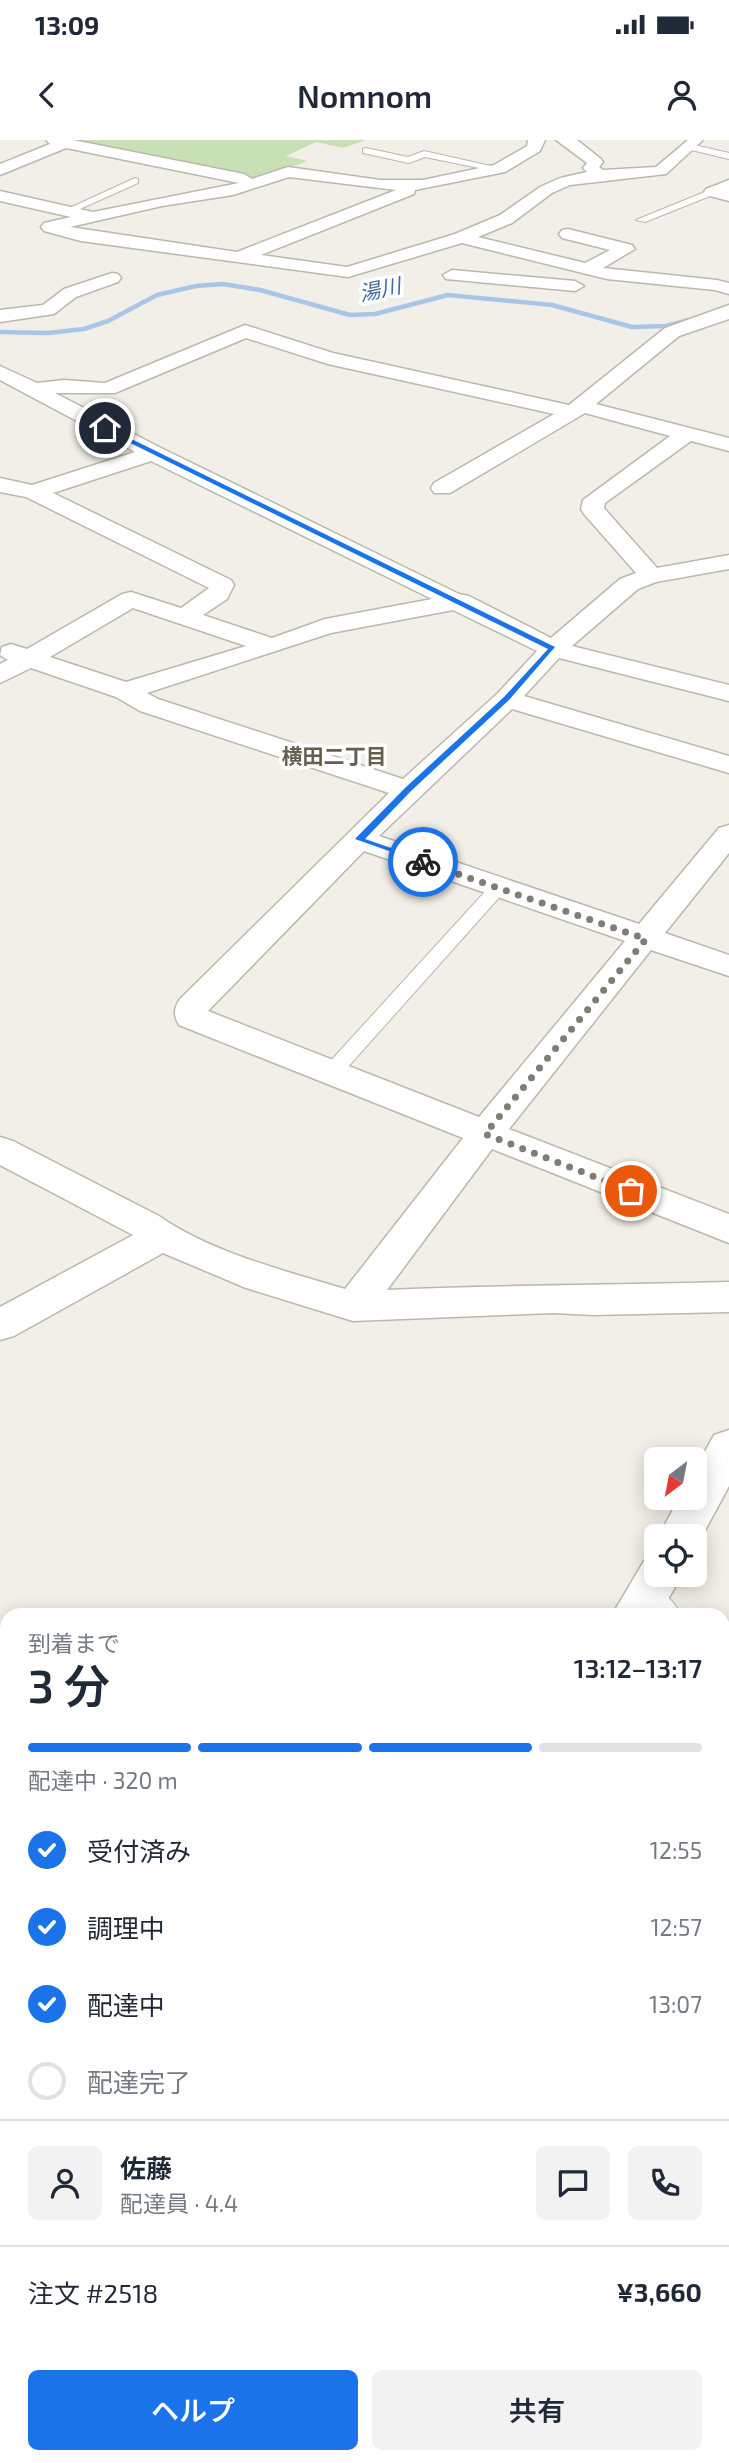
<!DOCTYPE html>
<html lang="ja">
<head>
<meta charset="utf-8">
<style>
  body { margin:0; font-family:"Exo 2","Noto Sans JP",sans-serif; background:#f2f2f3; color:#1f2937; height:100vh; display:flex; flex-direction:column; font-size:26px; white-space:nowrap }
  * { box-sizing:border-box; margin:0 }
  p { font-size:23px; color:#747a83 }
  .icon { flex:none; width:38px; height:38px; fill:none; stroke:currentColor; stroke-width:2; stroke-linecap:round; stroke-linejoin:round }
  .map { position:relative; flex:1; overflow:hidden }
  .details { position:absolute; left:0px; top:1468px; width:730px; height:856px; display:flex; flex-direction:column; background:#fff; border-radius:21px 21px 0 0; box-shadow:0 4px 18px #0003 }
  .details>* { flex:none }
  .needle { width:46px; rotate:212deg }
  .tools { position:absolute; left:644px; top:1307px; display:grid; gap:14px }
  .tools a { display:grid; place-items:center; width:63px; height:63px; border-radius:10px; background:#fff; box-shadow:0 4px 18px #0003; font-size:35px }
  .pin { position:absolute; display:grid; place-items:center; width:60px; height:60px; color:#fff; margin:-30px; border:4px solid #fff; border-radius:50%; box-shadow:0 2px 7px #0007 }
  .courier { position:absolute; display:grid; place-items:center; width:70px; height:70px; margin:-35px; border:5px solid #1a73e8; border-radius:50%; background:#fff; color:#222; box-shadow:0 2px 9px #0007 }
  .head em { font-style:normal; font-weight:600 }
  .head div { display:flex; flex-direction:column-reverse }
  .head { display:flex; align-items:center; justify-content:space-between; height:119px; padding:0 28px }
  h1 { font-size:46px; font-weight:600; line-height:52px }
  .bar { display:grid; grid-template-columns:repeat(4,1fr); gap:10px 7px; align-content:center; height:84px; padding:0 28px }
  .bar i { height:9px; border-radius:5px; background:#e0e1e3 }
  .bar .on { background:#1a73e8 }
  .bar p { grid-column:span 4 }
  .line { display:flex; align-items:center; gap:18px; padding:0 28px; border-top:2px solid #e0e1e3 }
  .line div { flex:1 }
  .round { display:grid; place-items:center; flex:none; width:74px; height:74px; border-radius:10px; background:#f2f2f3 }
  ol { padding:0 28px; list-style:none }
  li { display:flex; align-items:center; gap:21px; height:77px }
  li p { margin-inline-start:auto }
  li .icon { padding:7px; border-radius:50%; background:#1a73e8; color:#fff; stroke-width:4 }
  li:last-child { color:#747a83 }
  li i { width:38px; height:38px; border:4px solid #e0e1e3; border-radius:50% }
  .cta { display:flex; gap:14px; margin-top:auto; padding:14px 28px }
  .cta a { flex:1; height:80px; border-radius:10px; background:#1a73e8; color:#fff; font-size:28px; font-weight:600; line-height:80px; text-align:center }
  .cta a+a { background:#f2f2f3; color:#1f2937 }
  .status { display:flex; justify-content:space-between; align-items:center; height:49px; padding:0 35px; background:#fff; direction:ltr }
  .status svg { height:19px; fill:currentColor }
  header { display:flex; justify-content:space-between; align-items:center; height:91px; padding:0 28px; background:#fff; font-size:32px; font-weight:600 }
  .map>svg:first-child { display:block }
</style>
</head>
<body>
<div class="status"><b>13:09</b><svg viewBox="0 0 49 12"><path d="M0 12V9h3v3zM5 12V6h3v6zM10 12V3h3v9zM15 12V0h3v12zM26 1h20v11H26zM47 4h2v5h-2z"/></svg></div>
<header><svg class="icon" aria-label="back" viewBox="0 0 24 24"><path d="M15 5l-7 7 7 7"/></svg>Nomnom<svg class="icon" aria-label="person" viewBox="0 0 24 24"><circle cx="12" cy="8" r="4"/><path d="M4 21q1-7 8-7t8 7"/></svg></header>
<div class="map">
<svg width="729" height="2323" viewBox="0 0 729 2323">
  <rect width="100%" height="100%" fill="#f1efe7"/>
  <polygon fill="#c7e1b5" points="71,0 366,0 343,8 316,2 286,16 307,21 263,38 252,38"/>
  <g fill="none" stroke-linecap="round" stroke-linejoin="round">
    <polyline stroke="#aac6e7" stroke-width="4.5" points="0,192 48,193 84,189 108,181 157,155 196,146 223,144 260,150 350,175 375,174 448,155 552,165 632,187 666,186 689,180"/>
    <g stroke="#bbb8ab" stroke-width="2">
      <g id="lane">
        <polygon points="690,4 729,13 729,19 687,9 685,7"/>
        <polygon points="366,8 408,17 424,11 504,29 499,32 425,17 409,23 363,13 363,9"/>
        <polygon points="135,38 138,39 138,43 71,73 63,71"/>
        <polygon points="712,49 717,52 715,54 645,82 636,80"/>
        <polygon points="498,743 504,744 507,748 504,752 339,937 325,937 322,932 325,927 492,744"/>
        <path d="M648,1445C662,1450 675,1462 681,1475H650L639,1465L635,1457L639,1449Z"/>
        <polygon points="723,1512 729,1514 729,1542 723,1540"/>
        <polygon points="729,1909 729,1951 723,1954 723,1912"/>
        <polygon points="477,2317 514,2317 512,2323 475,2323"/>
      </g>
    </g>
    <g stroke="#bbb8ab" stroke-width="3">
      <g id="street">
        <path d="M46,0H73L244,34L252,39L288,27L380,40H423L494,25L527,6L528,0H545L540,11L505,32L415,50L414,54L261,115L347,127L455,94L500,75L540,47L560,38L587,32L583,28L587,23L556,0H577L601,19L603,22L599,27L603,30L656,27L688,0H703L666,34L570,45L552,53L512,83L478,97L585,123L610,110L562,98L559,94L562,90L568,89L632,105L635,109L603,128L717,140L729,143V154L715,150L607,139L462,103L348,137L81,101L44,91L41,87L44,83L71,77L0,61V51L93,72L239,43L66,8L0,35V24L50,4ZM289,37L396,50L237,112L70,87L162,66L233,55Z"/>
        <polygon points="729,40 729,61 706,55 704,52 706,49"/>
        <polygon points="452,130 575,141 584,146 575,151 446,139 443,135"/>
        <polygon points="112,133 118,134 121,138 118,142 76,157 54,174 0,182 0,170 43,165 64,149"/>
        <path d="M729,165V179L679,196L596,264L729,298V311L691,301L605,363L604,368L657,428L729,415V429L656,442L638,449L572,506L729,545V561L559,518L524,556L729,616V633L512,569L379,696L639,784L719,688L729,685V713L665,793L729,815V836L651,810L509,989L729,1074V1103L492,1009L387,1150C501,1145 615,1145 729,1142V1172L593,1175L554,1173L353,1181L246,1148L163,1113L14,1196L0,1200V1167L133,1095L0,1025V997L13,1001L159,1076C210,1112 285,1131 345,1149L463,998L179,885C173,875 174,868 180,859L389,653L140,571L116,557L31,528L0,543V524L8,520L0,515L2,507L11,504L27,509L122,454L131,452L181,468L209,448L26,357L0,352V338L32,345L135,312L0,240V226L37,243L64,240L105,243L245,185L333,213L569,265L665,188ZM246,198L328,224L554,274L434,343L431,348L434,353H450L585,273L670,296L583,360L581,369L584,374L636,433L620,439L551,498L469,456L459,454L161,308L55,253H115ZM151,321L432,459L325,479L272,498L203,475L227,459L234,445L231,440L53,353ZM133,468L246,506L126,542L50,517ZM453,470L537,511L498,553L403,639L158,559L147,553L331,493ZM364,711L625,801L479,977L208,871Z"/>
        <polygon points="729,1290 729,1346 695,1409 695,1396 659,1396 679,1358 695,1358 695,1330 714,1295"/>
        <polygon points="656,1417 656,1435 682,1435 659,1475 612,1475 644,1421"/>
        <polygon points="7,1943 7,2001 0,2004 0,1946"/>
        <polygon points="723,2164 729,2167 729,2232 723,2229"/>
      </g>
    </g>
    <use href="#lane" fill="#fff" fill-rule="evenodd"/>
    <use href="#street" fill="#fff" fill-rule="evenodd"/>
  </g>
  <polygon fill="#1a73e8" points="105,286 555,507 509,560 411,651 365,699 426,720 426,724 355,699 405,648 504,557 548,509 102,289"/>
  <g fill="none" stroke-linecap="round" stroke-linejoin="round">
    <polyline stroke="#807d75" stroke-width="7" stroke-dasharray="0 12.6" points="423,722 646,799 485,994 631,1051"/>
  </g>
  <g text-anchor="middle" stroke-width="7" stroke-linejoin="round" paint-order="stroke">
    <g font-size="21" font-style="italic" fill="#3e6aa2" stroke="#fff">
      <text transform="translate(380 150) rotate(-12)" y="7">湯川</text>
    </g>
    <g font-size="21" font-weight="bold" fill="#655f4f" stroke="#fff">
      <text x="334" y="624">横田二丁目</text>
    </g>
  </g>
</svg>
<div class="tools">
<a><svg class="needle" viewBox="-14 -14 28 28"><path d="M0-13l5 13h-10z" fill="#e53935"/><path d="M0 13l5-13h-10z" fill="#747a83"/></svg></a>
<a><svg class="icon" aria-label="locate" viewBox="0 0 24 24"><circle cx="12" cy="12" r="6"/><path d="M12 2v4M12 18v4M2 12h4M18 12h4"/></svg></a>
</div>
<div class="pin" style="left:631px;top:1051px;background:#ea580c"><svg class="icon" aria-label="bag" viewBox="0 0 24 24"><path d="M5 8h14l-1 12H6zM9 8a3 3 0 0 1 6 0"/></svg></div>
<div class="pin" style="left:105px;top:288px;background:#1f2937"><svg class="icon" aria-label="home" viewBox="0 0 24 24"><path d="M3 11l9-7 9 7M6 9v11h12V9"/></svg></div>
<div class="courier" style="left:423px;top:722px"><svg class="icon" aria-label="bike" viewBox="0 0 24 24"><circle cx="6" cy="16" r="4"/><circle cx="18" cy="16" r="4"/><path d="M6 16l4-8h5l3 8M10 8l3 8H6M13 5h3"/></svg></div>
<section class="details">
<div class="head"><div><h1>3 分</h1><p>到着まで</p></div><em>13:12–13:17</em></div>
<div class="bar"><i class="on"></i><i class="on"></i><i class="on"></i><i></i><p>配達中 · 320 m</p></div>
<ol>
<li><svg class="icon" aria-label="check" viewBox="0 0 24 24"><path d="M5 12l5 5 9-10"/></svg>受付済み<p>12:55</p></li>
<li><svg class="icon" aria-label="check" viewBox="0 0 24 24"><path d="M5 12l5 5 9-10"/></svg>調理中<p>12:57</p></li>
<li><svg class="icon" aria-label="check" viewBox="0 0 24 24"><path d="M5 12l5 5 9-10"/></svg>配達中<p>13:07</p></li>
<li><i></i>配達完了</li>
</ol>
<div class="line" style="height:126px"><a class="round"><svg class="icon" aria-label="person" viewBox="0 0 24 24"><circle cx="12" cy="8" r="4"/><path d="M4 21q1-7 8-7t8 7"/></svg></a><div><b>佐藤</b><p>配達員 · 4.4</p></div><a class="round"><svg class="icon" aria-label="chat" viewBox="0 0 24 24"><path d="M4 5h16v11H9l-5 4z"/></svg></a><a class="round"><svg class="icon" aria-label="phone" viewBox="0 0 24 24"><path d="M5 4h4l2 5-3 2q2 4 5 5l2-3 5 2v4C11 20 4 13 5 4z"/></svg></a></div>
<div class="line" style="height:91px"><div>注文 #2518</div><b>¥3,660</b></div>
<div class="cta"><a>ヘルプ</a><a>共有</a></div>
</section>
</div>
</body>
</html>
